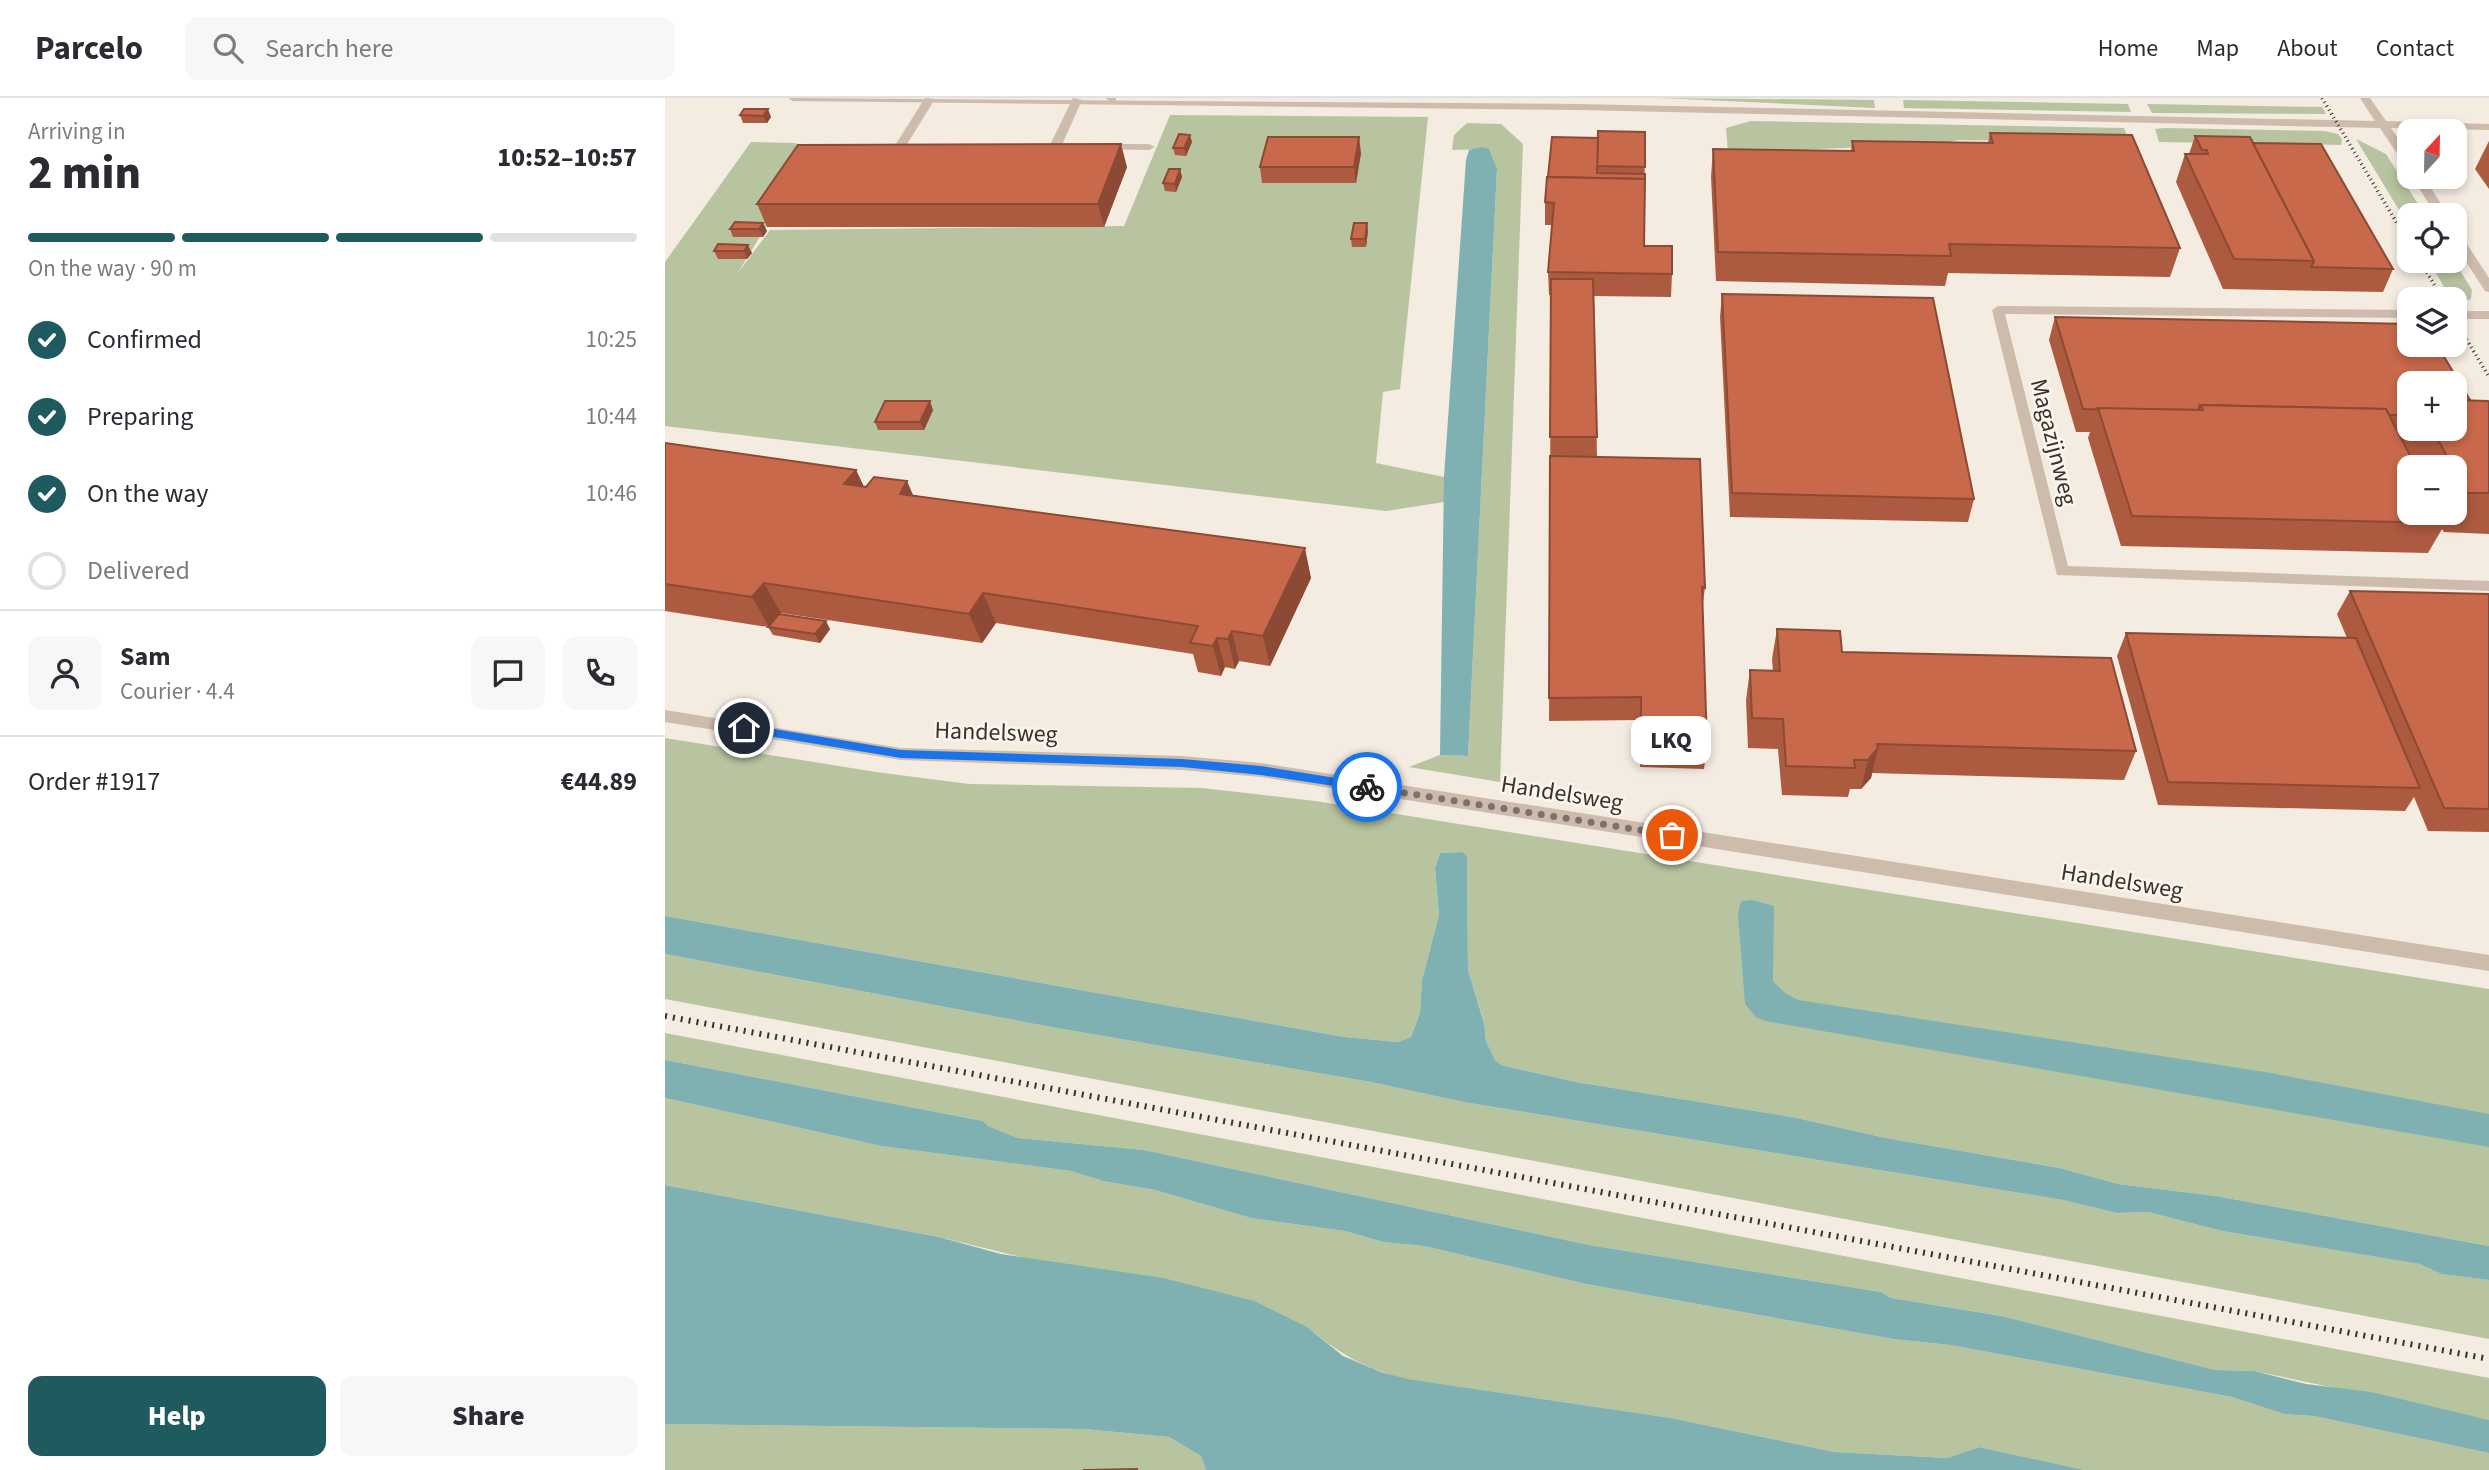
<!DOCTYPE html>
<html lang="en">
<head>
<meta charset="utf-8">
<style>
  body { margin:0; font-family:"Source Sans 3",sans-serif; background:#f7f7f7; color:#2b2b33; height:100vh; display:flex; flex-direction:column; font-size:26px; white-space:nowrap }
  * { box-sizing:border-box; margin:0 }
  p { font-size:23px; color:#7c7c81 }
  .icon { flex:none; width:38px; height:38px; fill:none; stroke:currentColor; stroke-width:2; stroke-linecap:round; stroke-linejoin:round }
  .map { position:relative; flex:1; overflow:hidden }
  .drawer { display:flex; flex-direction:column; background:#fff; width:665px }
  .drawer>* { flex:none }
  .needle { width:46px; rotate:22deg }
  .buttons { position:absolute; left:1732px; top:21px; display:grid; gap:14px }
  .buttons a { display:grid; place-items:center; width:70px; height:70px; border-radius:14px; background:#fff; box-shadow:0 4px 10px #0003; font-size:35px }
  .pin { position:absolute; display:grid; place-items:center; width:60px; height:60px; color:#fff; margin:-30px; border:4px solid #fff; border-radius:50%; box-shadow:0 2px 7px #0007 }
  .courier { position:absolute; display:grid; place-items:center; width:70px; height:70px; margin:-35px; border:5px solid #1a73e8; border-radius:50%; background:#fff; color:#222; box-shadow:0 2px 9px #0007 }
  .bubble { position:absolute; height:49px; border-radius:14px; background:#fff; box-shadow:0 4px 10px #0003; font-size:23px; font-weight:800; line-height:49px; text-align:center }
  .summary em { font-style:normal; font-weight:800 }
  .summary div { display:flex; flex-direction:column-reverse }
  .summary { display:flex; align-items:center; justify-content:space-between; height:119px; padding:0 28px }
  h1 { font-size:46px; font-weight:800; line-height:52px }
  .bar { display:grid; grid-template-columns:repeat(4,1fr); gap:10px 7px; align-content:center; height:84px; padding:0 28px }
  .bar i { height:9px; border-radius:5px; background:#e1e1e2 }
  .bar .selected { background:#1f5a5e }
  .bar p { grid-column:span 4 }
  .line { display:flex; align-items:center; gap:18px; padding:0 28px; border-top:2px solid #e1e1e2 }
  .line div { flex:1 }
  .round { display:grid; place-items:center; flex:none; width:74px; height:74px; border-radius:14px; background:#f7f7f7 }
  ol { padding:0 28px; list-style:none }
  li { display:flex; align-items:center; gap:21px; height:77px }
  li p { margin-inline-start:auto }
  li .icon { padding:7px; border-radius:50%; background:#1f5a5e; color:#fff; stroke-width:4 }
  li:last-child { color:#7c7c81 }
  li i { width:38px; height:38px; border:4px solid #e1e1e2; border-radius:50% }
  .cta { display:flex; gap:14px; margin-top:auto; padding:14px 28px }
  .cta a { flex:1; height:80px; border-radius:14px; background:#1f5a5e; color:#fff; font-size:28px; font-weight:800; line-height:80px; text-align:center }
  .cta a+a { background:#f7f7f7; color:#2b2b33 }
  header { display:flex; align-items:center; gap:42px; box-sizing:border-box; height:98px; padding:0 35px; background:#fff; border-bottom:2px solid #e1e1e2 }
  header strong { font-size:33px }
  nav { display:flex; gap:38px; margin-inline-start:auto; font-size:24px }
  .search { width:490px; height:63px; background:#f7f7f7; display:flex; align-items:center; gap:18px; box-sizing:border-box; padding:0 24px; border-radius:14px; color:#7c7c81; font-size:26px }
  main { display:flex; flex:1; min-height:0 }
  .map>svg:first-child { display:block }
</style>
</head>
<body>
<header>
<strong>Parcelo</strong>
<div class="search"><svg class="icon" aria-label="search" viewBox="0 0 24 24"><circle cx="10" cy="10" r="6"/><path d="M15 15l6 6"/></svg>Search here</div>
<nav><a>Home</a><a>Map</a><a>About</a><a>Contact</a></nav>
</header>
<main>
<section class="drawer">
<div class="summary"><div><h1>2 min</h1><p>Arriving in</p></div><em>10:52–10:57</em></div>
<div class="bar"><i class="selected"></i><i class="selected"></i><i class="selected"></i><i></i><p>On the way · 90 m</p></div>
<ol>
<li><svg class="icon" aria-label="check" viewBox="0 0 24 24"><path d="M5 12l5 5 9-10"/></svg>Confirmed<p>10:25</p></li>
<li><svg class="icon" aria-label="check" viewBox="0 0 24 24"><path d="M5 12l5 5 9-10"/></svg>Preparing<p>10:44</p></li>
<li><svg class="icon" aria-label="check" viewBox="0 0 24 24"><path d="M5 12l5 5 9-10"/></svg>On the way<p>10:46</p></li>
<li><i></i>Delivered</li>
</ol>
<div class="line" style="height:126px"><a class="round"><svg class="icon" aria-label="person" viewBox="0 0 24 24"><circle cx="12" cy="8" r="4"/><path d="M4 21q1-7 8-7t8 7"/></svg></a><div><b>Sam</b><p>Courier · 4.4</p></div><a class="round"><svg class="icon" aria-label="chat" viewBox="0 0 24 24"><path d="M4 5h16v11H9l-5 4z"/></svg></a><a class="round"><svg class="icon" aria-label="phone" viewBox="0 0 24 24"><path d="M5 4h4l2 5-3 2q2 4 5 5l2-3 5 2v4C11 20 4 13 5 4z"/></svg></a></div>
<div class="line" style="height:91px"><div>Order #1917</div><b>€44.89</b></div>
<div class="cta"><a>Help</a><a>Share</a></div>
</section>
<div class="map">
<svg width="1824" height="1372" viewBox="0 0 1824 1372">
  <rect width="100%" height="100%" fill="#f4ebe1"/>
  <g fill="#b8c4a0">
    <polygon points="994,0 1209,2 1210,10"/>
    <polygon points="1238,2 1463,6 1466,14 1239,10"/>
    <polygon points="1482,6 1657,9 1661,16 1487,15"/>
    <polygon points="505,17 763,19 735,291 718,294 711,365 779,379 779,404 721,413 0,328 0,164 86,44 130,45 149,51 72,176 105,132 459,128"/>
    <polygon points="1086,23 1459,30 1465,45 1293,42 1274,46 1063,55 1061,30"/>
    <polygon points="802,25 836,26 858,46 835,684 744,669 775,657 803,658 832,70 824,51 787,52 789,37"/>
    <polygon points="1499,30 1659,33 1673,36 1677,41 1676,47 1494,44 1490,31"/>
    <polygon points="1691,41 1721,56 1760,117 1745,117 1745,130"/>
    <polygon points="1764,163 1789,163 1807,192 1806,201 1790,206 1790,201 1786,201"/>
    <polygon points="0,640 211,674 304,686 537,690 650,703 1824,891 1824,1148 1551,1098 1453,1086 1395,1070 1221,1040 1127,1019 911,984 836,967 830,962 821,943 819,924 803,872 802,758 796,754 775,755 770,770 774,817 757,882 755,915 746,939 733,944 680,939 0,818"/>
    <polygon points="0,856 386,929 706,984 798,1004 1398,1102 1452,1115 1483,1114 1557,1133 1756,1166 1776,1176 1824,1182 1824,1241 0,901"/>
    <polygon points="0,935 1824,1280 1824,1322 1589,1273 1550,1272 1338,1218 1226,1200 1216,1194 924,1147 479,1052 353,1040 323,1028 318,1023 0,962"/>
    <path d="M0,1000L216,1048L406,1073L438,1083L490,1092L586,1120L680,1133L718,1144L759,1148L921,1186L1228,1241L1285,1247L1567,1299L1619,1316L1649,1318L1824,1355V1372H1420L1314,1349L1282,1360L1170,1354L1006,1320L742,1281C698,1270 677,1257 642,1229L274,1139L0,1087Z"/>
    <polygon points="0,1326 419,1331 504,1339 536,1358 541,1372 0,1372"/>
  </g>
  <g fill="#7fb0b2">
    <polygon points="816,49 824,51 832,70 803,658 775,657 779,379 801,62 804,52"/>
    <polygon points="797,754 802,758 803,872 819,925 821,943 830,962 836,967 911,984 1127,1019 1221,1040 1395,1070 1453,1086 1551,1098 1824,1148 1824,1182 1776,1176 1755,1166 1557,1133 1483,1114 1452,1115 1398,1102 798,1004 706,984 386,929 0,856 0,818 680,939 733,944 746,939 755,915 757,882 774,817 770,770 775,755"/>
    <polygon points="1087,802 1109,808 1108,883 1120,895 1133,902 1600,974 1824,1016 1824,1049 1100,923 1091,919 1080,906 1073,816 1076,803"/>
    <polygon points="0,962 318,1023 323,1028 353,1040 479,1052 924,1147 1216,1194 1226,1200 1337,1218 1550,1272 1589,1273 1641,1286 1706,1294 1824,1322 1824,1355 1649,1318 1619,1316 1567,1299 1285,1247 1228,1241 921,1186 759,1148 718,1144 680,1133 586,1120 490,1092 438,1083 406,1073 216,1048 0,1000"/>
    <polygon points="0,1087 274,1139 336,1156 498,1180 589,1203 642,1229 678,1258 716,1274 743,1281 1006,1320 1170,1354 1282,1360 1314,1349 1420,1372 541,1372 536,1358 504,1339 419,1331 0,1326"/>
  </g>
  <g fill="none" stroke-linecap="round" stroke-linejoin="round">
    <g fill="#cdbbac" fill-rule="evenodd">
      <polygon points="260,0 270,1 239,51 231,51 229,49"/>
      <polygon points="408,0 417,2 396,49 386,51 384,49"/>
      <polygon points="441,0 451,0 451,2 446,5"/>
      <polygon points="435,46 484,46 490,49 484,52 431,51 429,49"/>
    </g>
    <g fill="#cdbbac" fill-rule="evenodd">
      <polygon points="123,0 913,6 1710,23 1695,0 1705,0 1721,23 1824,26 1824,32 1726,30 1745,58 1745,70 1741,69 1715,30 913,12 128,3"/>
      <polygon points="1747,79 1759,79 1783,117 1771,117"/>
      <polygon points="1790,133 1794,134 1824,180 1824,194 1820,193 1790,147"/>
      <polygon points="1333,208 1745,212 1745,220 1340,216 1403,468 1824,483 1824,493 1392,477 1327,212"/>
      <rect x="1790" y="213" width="34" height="8"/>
      <polygon points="0,612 236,650 517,658 596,665 1824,857 1824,873 596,679 517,672 236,662 0,624"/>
    </g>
    <g stroke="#3b302b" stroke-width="3.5" stroke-dasharray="1 3.5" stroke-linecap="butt">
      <polyline points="1657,0 1745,147"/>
      <polyline points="1755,163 1778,201"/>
      <polyline points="1790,222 1824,279"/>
    </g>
    <polyline stroke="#3b302b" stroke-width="6" stroke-dasharray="2 6" stroke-linecap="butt" points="0,918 1824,1261"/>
  </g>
  <g fill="#ac5a40" fill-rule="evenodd">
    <polygon points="79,11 106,19 102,25 78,25 75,17"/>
    <polygon points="980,34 979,148 1007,176 1006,199 929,198 932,359 1040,489 1037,513 1042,648 1039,671 975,669 975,622 884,623 886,197 884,197 883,174 888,127 880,127 880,104 933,40"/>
    <polygon points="1325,35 1515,150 1505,179 1283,175 1280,188 1051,183 1046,79 1048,51 1186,53 1187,43 1323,45"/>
    <polygon points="1530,38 1588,45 1728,171 1718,194 1558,191 1511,84 1520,56 1524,56"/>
    <polygon points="1824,43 1824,91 1810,71"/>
    <polygon points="527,44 521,58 510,57 508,50"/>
    <polygon points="696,55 691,85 597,85 595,69"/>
    <polygon points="462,69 439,129 102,129 92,106"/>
    <polygon points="515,71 517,79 511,94 500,93 498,85"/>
    <polygon points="70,124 102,133 98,139 68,139 65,131"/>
    <polygon points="703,133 701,149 687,149 686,141"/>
    <polygon points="53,146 87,155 82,161 53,161 49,153"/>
    <polygon points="1057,196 1309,401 1303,424 1065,419 1055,219"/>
    <path d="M1390,219L1745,226V247H1772L1805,302L1823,303L1824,305V436L1779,434L1777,431L1763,455L1456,448L1423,340L1425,334H1411L1384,242ZM1745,285H1790V331H1745ZM1745,369H1790V415H1745Z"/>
    <polygon points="268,312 259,332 213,332 210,324"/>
    <polygon points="0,345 191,372 199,389 249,397 646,480 605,568 574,563 570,571 560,569 556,578 533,574 528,556 331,525 317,545 116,515 115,516 165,531 155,545 108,537 103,529 0,513"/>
    <polygon points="1685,493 1824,496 1824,734 1763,733 1749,699 1740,713 1493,707 1452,558 1461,535 1682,540 1672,516"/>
    <polygon points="1112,531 1177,554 1471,653 1459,682 1207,675 1206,680 1196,691 1185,691 1183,699 1117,697 1113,651 1083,650 1081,602 1085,572 1108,573 1107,561"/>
  </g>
  <g fill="#8c4a34">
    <polygon points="103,11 106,19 102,25 98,18"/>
    <polygon points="525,37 527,44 521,58 519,50"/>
    <polygon points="694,39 696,55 691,85 689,69"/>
    <polygon points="456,46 462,69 439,129 433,106"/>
    <polygon points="515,71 517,79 511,94 510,86"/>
    <polygon points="98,125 102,133 98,139 94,131"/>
    <polygon points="702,125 703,133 701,149 700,141"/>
    <polygon points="83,147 87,155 82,161 79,153"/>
    <polygon points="265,303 268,312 259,332 255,324"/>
    <polygon points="191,372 205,402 179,386"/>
    <polygon points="242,383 255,413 235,396"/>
    <polygon points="640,450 646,480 605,568 598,538"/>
    <polygon points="99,485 116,515 104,529 87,499"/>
    <polygon points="318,495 331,525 317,545 304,516"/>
    <polygon points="161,523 165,531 155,545 150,536"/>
    <polygon points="567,533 574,563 570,571 563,541"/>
    <polygon points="552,540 560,569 556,578 548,548"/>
    <polygon points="1213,650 1206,680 1196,691 1203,662"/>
  </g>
  <g fill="#c8694b" stroke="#8c4a34" stroke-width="2">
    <polygon points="79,11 103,11 98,18 75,17"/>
    <polygon points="933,33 980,34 980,69 932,68"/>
    <polygon points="1325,35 1467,37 1515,150 1284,146 1286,158 1053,154 1048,51 1189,53 1187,43 1328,45"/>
    <polygon points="514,36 525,37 519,50 508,50"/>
    <polygon points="1530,38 1585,39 1649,163 1569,161 1520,56 1543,56 1542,52 1537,52"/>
    <polygon points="603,39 694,39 689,69 595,69"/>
    <polygon points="887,39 933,40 932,75 980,76 980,81 883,79"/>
    <polygon points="1588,45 1656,46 1728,171 1646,169 1649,163"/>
    <polygon points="456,46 433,106 92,106 133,47"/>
    <polygon points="504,71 515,71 510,86 498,85"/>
    <polygon points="882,79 980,81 979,148 1007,148 1007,176 883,174 889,105 880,104"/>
    <polygon points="70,124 98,125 94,131 65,131"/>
    <polygon points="689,125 702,125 700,141 686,141"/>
    <polygon points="53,146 83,147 79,153 49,153"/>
    <polygon points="886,181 928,181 932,339 885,339"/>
    <polygon points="1057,196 1268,200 1309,401 1067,395"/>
    <polygon points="1390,219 1745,226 1745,247 1772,247 1805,302 1790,302 1790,285 1745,285 1745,313 1742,317 1724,317 1721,311 1535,307 1533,312 1418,311"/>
    <polygon points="1790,302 1823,303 1824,305 1824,395 1802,395 1790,374 1790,369 1788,369 1767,331 1790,331"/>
    <polygon points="220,303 265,303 255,324 210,324"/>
    <polygon points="1535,307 1721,311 1751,369 1745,369 1745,415 1775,415 1780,425 1467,418 1433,310 1538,312"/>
    <polygon points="0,345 191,372 179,386 201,389 209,379 242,383 235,396 640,450 598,538 567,533 563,541 552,540 548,548 525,545 533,528 318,495 304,516 99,485 87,499 0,486"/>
    <polygon points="885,358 1035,361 1040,490 1037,489 1042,648 976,646 976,599 884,600"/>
    <polygon points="1685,493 1824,496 1824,711 1779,710"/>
    <polygon points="114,516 161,523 150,536 103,529"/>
    <polygon points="1112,531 1175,533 1177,554 1446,560 1471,653 1212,646 1213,650 1203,662 1189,662 1190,670 1121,668 1118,621 1087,620 1085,572 1115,573"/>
    <polygon points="1461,535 1691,540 1755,690 1503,684"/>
    <polygon points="472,1371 472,1372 418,1372"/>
  </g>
  <polygon fill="#1a73e8" points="79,626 236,652 517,661 596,668 702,685 707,689 702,693 596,677 517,669 236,660 79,634 73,630"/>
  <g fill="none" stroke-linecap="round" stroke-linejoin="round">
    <polyline stroke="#7c716b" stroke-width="7" stroke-dasharray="0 12.6" points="702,689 1007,737"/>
  </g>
  <g text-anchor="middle" stroke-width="5" stroke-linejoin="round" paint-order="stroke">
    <g font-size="24" fill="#3b302b" stroke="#fbf5ee">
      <text transform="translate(1389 344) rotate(76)" y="8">Magazijnweg</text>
      <text transform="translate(331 634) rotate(2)" y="8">Handelsweg</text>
      <text transform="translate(897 695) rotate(9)" y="8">Handelsweg</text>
      <text transform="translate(1457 783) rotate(9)" y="8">Handelsweg</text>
    </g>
  </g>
</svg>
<div class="buttons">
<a><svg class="needle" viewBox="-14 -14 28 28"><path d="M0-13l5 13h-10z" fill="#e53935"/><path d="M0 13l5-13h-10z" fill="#7c7c81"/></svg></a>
<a><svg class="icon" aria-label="locate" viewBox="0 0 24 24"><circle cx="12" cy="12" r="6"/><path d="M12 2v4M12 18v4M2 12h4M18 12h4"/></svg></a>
<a><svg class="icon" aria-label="layers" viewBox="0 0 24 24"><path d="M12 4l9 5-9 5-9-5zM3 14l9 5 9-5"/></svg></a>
<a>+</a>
<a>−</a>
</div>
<div class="pin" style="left:1007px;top:737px;background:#ea580c"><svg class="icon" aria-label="bag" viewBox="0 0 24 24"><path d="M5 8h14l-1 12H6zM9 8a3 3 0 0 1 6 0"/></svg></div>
<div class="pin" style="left:79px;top:630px;background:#1f2937"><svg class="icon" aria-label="home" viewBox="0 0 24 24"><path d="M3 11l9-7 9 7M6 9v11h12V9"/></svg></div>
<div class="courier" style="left:702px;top:689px"><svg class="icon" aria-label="bike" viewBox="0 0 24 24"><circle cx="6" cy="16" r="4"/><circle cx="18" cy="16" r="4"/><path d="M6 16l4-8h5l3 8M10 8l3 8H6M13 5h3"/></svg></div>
<div class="bubble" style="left:966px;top:618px;width:80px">LKQ</div>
</div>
</main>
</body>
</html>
